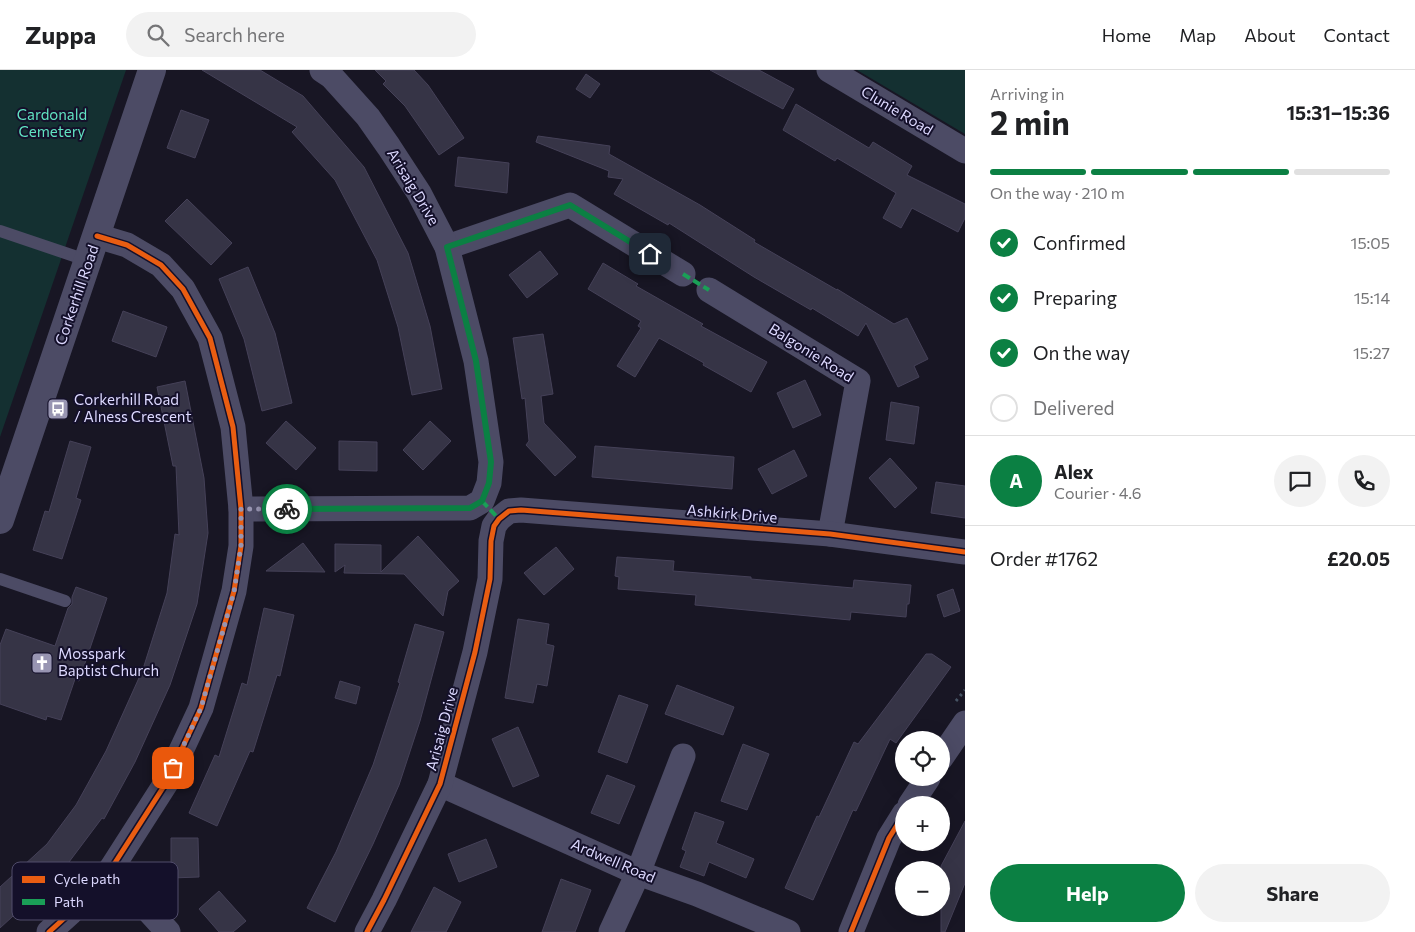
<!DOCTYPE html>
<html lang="en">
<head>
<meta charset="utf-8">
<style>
  body { margin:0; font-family:Commissioner,sans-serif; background:#f2f2f2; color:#202124; height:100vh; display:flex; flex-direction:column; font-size:19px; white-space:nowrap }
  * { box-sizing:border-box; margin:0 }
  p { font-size:16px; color:#757577 }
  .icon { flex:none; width:28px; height:28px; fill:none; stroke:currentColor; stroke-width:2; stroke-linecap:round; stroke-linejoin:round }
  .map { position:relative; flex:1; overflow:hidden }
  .sheet { display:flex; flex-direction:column; background:#fff; width:450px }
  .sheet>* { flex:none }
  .tools { position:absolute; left:895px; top:661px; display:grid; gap:10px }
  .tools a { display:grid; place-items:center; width:55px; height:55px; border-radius:50%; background:#fff; box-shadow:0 5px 20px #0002; font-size:25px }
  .pin { position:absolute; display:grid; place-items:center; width:42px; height:42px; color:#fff; margin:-21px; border-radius:10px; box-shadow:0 2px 8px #0006 }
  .courier { position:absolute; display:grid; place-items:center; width:50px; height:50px; margin:-25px; border:4px solid #0b8043; border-radius:50%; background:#fff; color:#222; box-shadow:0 1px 6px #0007 }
  .overview em { font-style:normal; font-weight:700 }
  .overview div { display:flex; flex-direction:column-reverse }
  .overview { display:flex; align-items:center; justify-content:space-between; height:85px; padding:0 25px }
  h1 { font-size:32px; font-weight:700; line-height:38px }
  .bar { display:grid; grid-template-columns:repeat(4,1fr); gap:8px 5px; align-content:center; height:60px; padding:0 25px }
  .bar i { height:6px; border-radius:4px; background:#e0e0e0 }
  .bar .on { background:#0b8043 }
  .bar p { grid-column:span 4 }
  .line { display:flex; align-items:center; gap:12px; padding:0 25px; border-top:1px solid #e0e0e0 }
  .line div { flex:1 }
  .round { display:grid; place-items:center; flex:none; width:52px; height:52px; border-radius:26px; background:#f2f2f2 }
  ol { padding:0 25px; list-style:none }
  li { display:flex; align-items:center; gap:15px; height:55px }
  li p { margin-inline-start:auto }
  li .icon { padding:5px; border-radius:50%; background:#0b8043; color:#fff; stroke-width:4 }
  li:last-child { color:#757577 }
  li i { width:28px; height:28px; border:2px solid #e0e0e0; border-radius:50% }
  .primary-button { display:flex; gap:10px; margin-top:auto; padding:10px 25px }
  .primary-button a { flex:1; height:58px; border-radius:30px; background:#0b8043; color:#fff; font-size:20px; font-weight:700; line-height:58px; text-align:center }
  .primary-button a+a { background:#f2f2f2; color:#202124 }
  header { display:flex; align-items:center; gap:30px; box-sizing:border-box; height:70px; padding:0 25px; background:#fff; border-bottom:1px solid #e0e0e0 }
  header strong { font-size:24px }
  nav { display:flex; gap:28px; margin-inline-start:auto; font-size:18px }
  .search { width:350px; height:45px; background:#f2f2f2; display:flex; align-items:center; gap:12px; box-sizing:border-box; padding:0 18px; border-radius:28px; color:#757577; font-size:19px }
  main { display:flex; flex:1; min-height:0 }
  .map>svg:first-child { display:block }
</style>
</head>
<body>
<header>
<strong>Zuppa</strong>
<div class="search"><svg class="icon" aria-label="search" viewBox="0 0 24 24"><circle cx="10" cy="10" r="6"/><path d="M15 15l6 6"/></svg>Search here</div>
<nav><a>Home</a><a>Map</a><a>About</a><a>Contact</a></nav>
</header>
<main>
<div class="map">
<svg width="965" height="862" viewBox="0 0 965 862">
  <rect width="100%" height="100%" fill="#181624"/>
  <g fill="#143031">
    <polygon points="0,0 126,0 0,367"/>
    <polygon points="857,0 965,0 965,64"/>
  </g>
  <g fill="#363446" stroke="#454158">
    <polygon points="202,0 260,0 303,26 364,97 408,183 430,256 442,319 412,325 398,257 377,190 335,110 292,62 297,57"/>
    <polygon points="375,0 414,0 428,15 464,68 439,85 405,36 383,14 386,11"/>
    <polygon points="710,0 759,0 794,19 783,39"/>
    <polygon points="586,4 600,14 590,28 576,19"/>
    <polygon points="796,34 869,78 873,72 912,96 907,105 965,134 965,148 958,162 912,138 901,158 883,148 896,123 837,88 835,91 783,60"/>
    <polygon points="181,40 209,50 195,88 167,78"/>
    <polygon points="538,66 610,76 609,84 700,135 755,170 754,172 837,220 837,219 894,254 907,248 928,289 914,296 919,307 898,317 866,253 858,266 812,238 811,240 754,207 669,153 668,155 614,124 623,109 608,107 609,101 536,72"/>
    <polygon points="458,87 509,93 507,123 455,116"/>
    <polygon points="187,129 232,173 211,195 165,151"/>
    <polygon points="540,181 558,204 527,228 509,205"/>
    <polygon points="603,193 638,214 636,216 703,254 701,256 767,292 751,322 703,295 704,293 659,268 635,307 617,296 641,258 638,256 641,251 588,219"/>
    <polygon points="248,197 275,263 292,333 262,341 244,269 219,209"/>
    <polygon points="123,241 167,257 156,287 112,271"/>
    <polygon points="543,264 553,324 541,326 544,353 576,387 555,406 526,375 529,371 525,328 522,329 513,268"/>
    <polygon points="805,310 821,345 793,358 777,323"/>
    <polygon points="185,311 204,408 208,463 197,534 170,615 135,692 104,749 102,748 63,800 0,858 0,817 47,774 76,735 106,681 143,599 167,523 175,464 179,465 176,396 173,396 157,317"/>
    <polygon points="891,332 919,337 914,374 886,370"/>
    <polygon points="286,351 316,378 296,400 266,373"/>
    <polygon points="430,351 451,371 423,400 403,380"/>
    <polygon points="70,371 91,377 76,428 81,430 62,489 33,480 45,441 49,442"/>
    <polygon points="339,371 377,372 377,401 339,400"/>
    <polygon points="595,376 734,387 732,419 592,407"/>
    <polygon points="794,380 807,406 772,424 758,399"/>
    <polygon points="890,388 917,418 895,438 869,408"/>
    <polygon points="936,412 965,416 965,448 931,443"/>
    <polygon points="418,466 459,511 448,521 443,546 404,504 344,503 345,495 335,502 335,474 381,475 381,502"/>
    <polygon points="303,473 325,502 266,501"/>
    <polygon points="556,477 574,499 544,525 524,503"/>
    <polygon points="617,487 674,491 673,501 751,507 751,509 853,518 854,510 911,515 909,534 907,534 906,547 851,542 850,550 695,535 696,525 618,519 619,507 615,506"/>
    <polygon points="76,517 107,528 79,611 75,609 61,650 47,646 46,650 0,634 0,575 6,559 55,576 68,538 72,534 72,527"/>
    <polygon points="953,519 960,541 944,547 937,525"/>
    <polygon points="264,538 294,545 280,606 277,605 253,682 250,681 217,756 189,743 215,685 219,687 242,613 247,615"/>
    <polygon points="518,549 549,554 546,574 554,576 547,616 537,614 533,633 505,628"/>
    <polygon points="415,554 444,562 420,651 399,715 373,774 335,852 307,838 336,782 373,695 400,613 398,612"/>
    <polygon points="926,584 932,584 951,597 896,673 890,669 856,741 853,740 813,830 785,818 817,746 819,747 854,672 858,674"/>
    <polygon points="340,611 360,617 356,634 335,628"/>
    <polygon points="677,615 734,637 723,665 665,644"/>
    <polygon points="619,625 648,635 627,693 598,682"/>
    <polygon points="518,657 539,706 513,717 492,669"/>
    <polygon points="743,674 769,684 747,740 721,731"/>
    <polygon points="607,705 635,716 619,754 591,743"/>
    <polygon points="695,742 724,752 716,773 754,789 746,808 709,792 704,806 680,797 686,781 682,779"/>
    <polygon points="965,751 965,813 945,862 941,862 941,796"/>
    <polygon points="171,768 198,768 199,807 171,808"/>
    <polygon points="486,769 497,797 459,812 448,784"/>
    <polygon points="561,809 591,820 575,862 542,862"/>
    <polygon points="434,817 461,832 446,862 411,862"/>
    <polygon points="219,821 246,851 233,862 219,862 199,839"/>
  </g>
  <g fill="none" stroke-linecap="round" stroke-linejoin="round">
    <polyline stroke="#465363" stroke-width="3" stroke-dasharray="2.5 4" stroke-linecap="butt" points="956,631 965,620"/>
    <g stroke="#4c4b65" stroke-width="12">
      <polyline points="0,161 89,191"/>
      <polyline points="0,509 65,531"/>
    </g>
    <g stroke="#4c4b65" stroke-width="25">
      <polyline points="829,0 965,81"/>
      <polyline points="447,177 570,135 683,204"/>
      <polyline points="709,220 858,311 830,464"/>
      <polyline points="241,439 470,438 482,431 489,413 491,392 476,291 447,177 419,123 389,77 368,47 331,6 322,0"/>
      <polyline points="941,688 965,653"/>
      <polyline points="440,714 638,803 697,824 788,862"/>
      <polyline points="910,735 928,708"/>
      <polyline points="111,799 168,862"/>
      <polyline points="49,862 70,843 111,799 166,713 201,638 234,521 241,476 241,439 233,357 210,268 183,219 161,195 127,175 97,166"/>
      <polyline points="367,862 384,830 440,714 475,582 490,509 491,471 494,456 499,449 509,441 521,440 830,464 965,482"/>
      <polyline points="611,862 638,803 683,686"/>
      <polyline points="851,862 889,768 904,744"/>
    </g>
    <polyline stroke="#4c4b65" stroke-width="28" points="0,450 152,0"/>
    <g stroke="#1a9f57" stroke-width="4" stroke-dasharray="8 4" stroke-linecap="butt">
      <polyline points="683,204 709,220"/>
      <polyline points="482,431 499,449"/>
    </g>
    <g stroke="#14102a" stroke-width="8">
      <g id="cycleway">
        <polyline points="49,862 70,843 111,799 166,713 201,638 234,521 241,476 241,439 233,357 210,268 183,219 161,195 127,175 97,166"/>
        <polyline points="367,862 384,830 440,714 475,582 490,509 491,471 494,456 499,449 509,441 521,440 830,464 965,482"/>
        <polyline points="851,862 889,768 904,744"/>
      </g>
    </g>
    <use href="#cycleway" stroke="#e95d12" stroke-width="5"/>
  </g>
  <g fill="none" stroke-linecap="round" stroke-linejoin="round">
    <polyline stroke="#9895b2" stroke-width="5" stroke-dasharray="0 9" points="173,698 201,638 234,522 241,476 241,439 287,439"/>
    <polyline stroke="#0b8043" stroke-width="6" points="287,439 470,438 482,431 489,413 491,392 476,291 447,177 570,135 650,184"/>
  </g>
  <defs>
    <g id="bus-square" transform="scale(1.125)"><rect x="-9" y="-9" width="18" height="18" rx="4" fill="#9895b2" stroke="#14102a"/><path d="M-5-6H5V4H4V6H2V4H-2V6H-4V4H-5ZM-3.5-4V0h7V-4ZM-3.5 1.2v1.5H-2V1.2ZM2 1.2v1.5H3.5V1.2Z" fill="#fff"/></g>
    <g id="church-square" transform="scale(1.125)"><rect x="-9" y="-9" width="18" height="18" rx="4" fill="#9895b2" stroke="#14102a"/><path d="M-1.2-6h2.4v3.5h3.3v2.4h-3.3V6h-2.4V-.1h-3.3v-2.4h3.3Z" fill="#fff"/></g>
  </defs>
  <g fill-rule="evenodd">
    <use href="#bus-square" x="58" y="339"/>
    <use href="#church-square" x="42" y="593"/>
  </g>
  <g text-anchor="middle" stroke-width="4" stroke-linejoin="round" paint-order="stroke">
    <g font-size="15" fill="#ddd9ff" stroke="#14102a">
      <text transform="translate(897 41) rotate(31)" y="5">Clunie Road</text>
      <text transform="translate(413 117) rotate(59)" y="5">Arisaig Drive</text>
      <text transform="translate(77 225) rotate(-71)" y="5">Corkerhill Road</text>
      <text transform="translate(811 283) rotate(32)" y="5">Balgonie Road</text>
      <text transform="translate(732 444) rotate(5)" y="5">Ashkirk Drive</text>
      <text transform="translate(442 659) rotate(-75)" y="5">Arisaig Drive</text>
      <text transform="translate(613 791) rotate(23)" y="5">Ardwell Road</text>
    </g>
    <g font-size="15" fill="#61e3c2" stroke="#14102a">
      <text x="52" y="50">Cardonald<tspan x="52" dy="17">Cemetery</tspan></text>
    </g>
    <g font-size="15" fill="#ddd9ff" stroke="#14102a" text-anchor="start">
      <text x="74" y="335">Corkerhill Road<tspan x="74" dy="17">/ Alness Crescent</tspan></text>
      <text x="58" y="589">Mosspark<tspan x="58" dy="17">Baptist Church</tspan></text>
    </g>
  </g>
  <rect x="12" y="792" width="166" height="58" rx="8" fill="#14102a" stroke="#504c6a" stroke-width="1"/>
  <rect x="22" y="806" width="23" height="7" fill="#e95d12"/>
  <rect x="22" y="829" width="23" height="6" fill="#1a9f57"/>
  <g font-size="14" fill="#ddd9ff">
    <text x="54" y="814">Cycle path</text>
    <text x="54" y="837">Path</text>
  </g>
</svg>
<div class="tools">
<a><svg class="icon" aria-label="locate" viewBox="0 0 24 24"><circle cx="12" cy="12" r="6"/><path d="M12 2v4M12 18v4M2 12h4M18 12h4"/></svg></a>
<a>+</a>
<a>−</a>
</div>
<div class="pin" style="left:173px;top:698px;background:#ea580c"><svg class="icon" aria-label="bag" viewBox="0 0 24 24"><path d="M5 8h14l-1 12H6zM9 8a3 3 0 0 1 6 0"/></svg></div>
<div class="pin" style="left:650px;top:184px;background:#1f2937"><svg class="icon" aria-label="home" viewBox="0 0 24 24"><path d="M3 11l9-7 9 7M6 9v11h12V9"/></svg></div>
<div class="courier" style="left:287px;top:439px"><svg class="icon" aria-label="bike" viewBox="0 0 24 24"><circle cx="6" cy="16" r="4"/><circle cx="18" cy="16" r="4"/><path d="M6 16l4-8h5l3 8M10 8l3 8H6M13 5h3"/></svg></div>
</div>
<section class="sheet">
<div class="overview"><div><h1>2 min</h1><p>Arriving in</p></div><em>15:31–15:36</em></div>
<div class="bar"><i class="on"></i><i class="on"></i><i class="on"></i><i></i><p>On the way · 210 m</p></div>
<ol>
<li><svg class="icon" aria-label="check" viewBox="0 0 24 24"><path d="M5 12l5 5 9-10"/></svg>Confirmed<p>15:05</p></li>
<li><svg class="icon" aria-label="check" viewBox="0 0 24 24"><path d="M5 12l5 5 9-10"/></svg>Preparing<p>15:14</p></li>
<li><svg class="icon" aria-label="check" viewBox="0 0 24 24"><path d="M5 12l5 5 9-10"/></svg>On the way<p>15:27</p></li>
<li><i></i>Delivered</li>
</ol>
<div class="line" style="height:90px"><b class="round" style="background:#0b8043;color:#fff">A</b><div><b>Alex</b><p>Courier · 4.6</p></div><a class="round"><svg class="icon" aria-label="chat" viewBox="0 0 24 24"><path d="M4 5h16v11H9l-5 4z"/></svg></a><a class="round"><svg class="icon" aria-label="phone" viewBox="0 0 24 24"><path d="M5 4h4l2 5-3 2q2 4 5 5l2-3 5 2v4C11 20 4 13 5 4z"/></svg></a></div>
<div class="line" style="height:65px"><div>Order #1762</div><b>£20.05</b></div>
<div class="primary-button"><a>Help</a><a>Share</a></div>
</section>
</main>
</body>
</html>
